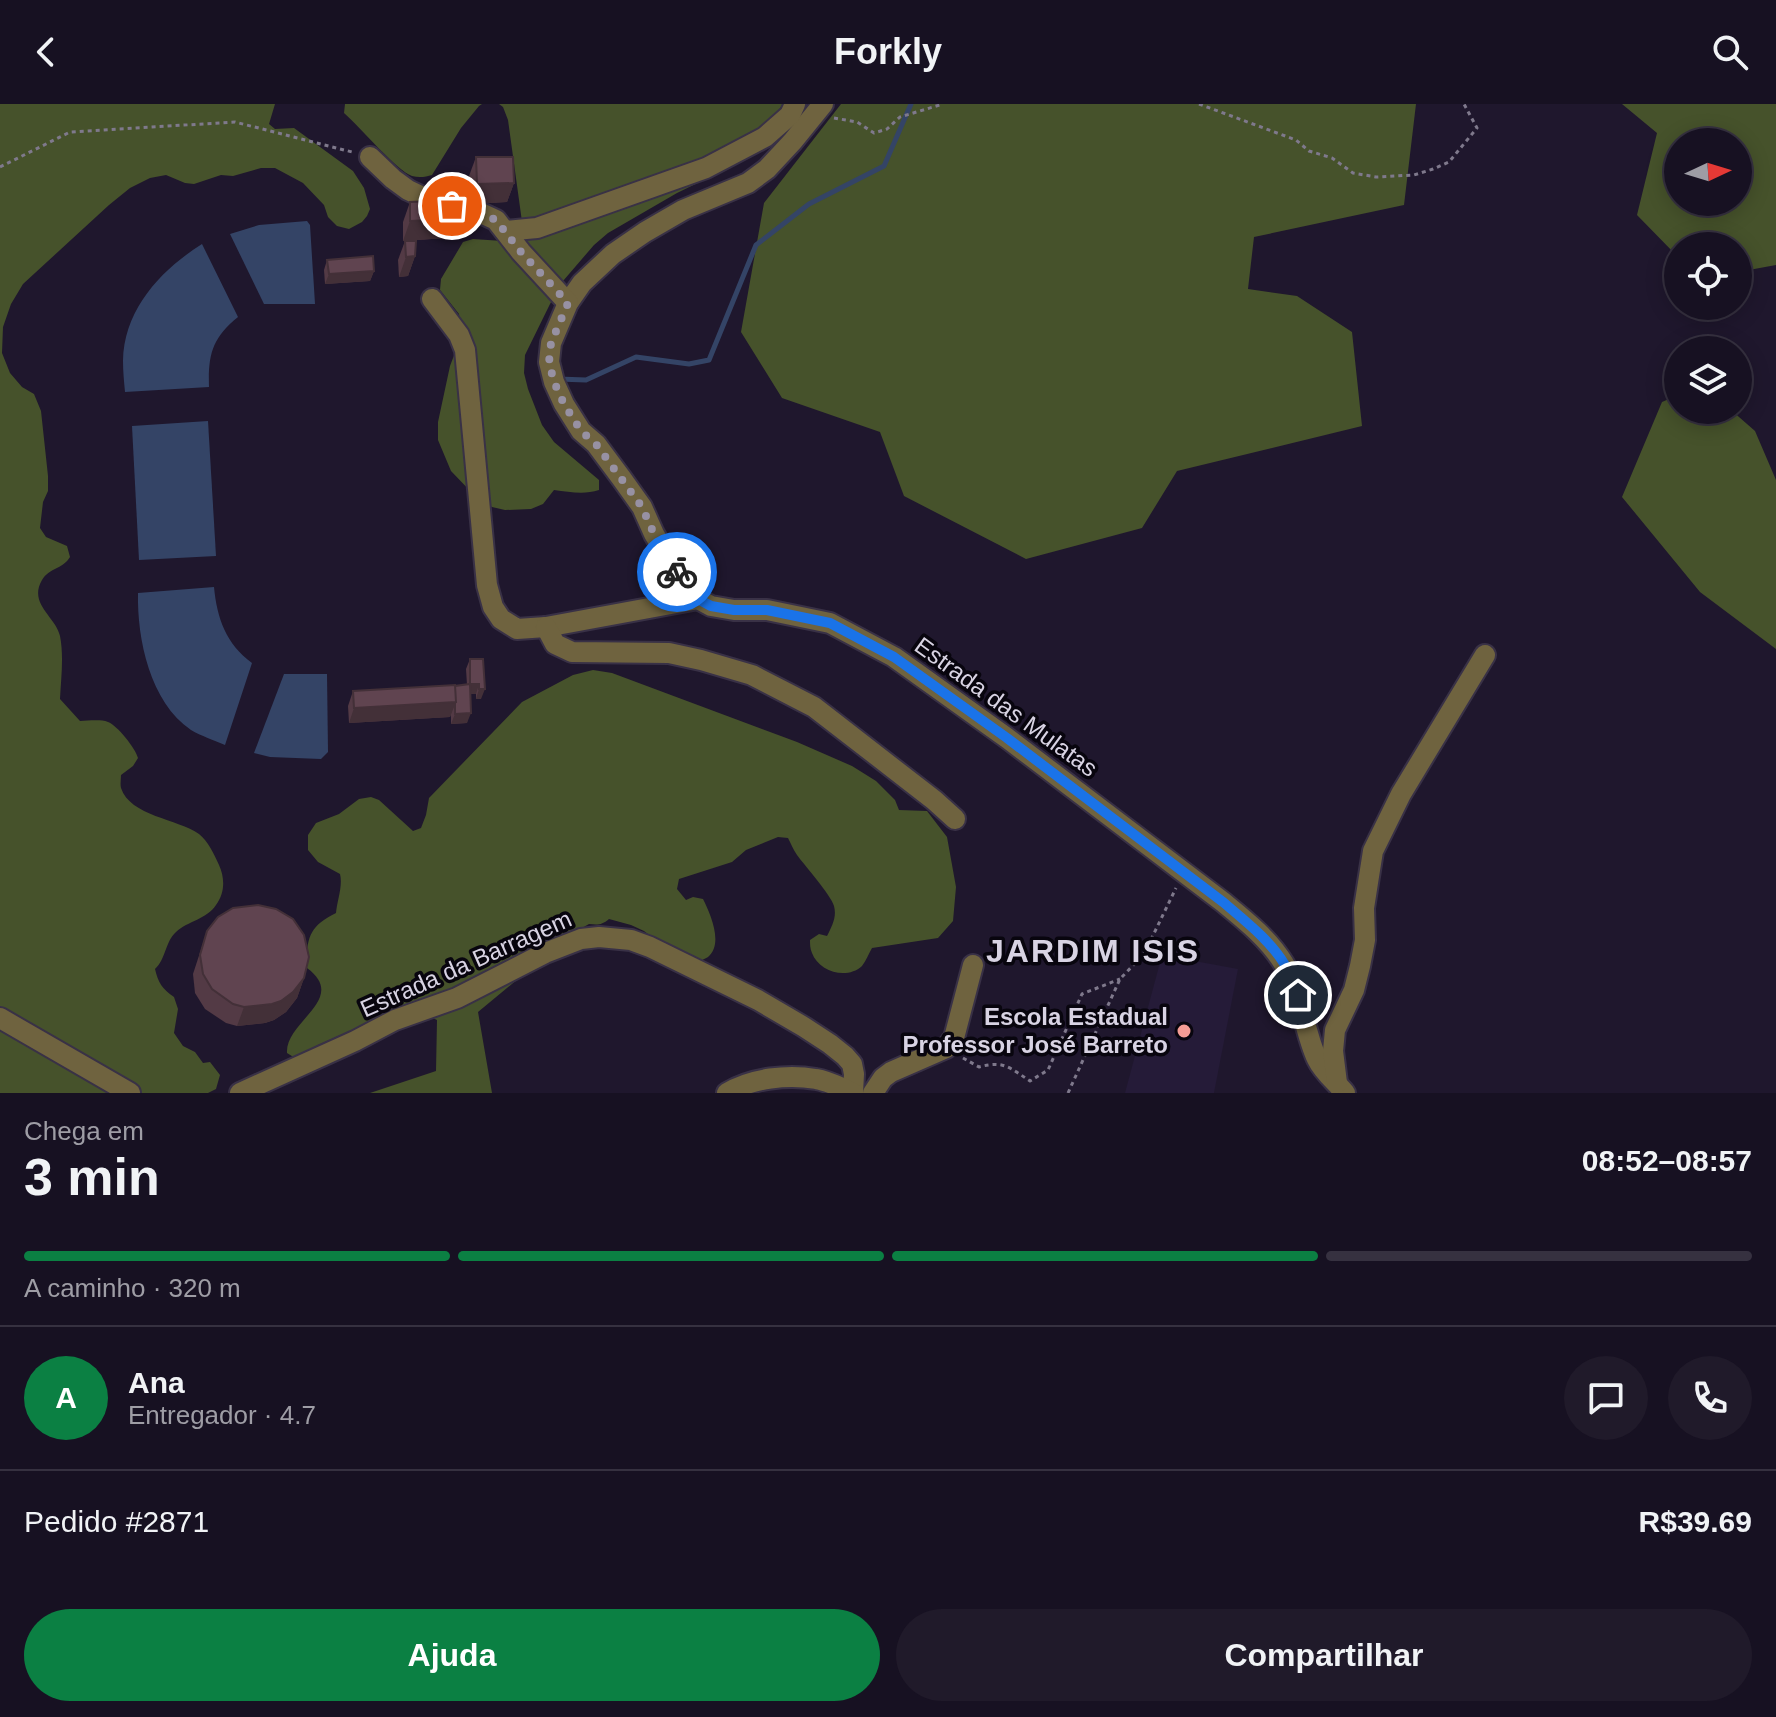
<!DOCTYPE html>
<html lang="pt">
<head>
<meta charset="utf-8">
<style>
  body { margin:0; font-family:Helvetica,sans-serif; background:#201a2a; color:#f1f3f6; height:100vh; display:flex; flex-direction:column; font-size:30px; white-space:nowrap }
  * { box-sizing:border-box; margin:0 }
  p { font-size:26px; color:#9e9da5 }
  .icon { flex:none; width:44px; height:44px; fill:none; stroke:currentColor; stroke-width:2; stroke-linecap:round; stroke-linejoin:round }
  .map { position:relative; height:989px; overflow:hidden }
  .sheet { display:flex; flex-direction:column; background:#171122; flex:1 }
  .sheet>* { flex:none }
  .needle { width:52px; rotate:86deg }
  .controls { position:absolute; left:1664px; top:24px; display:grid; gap:16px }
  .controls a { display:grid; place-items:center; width:88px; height:88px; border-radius:50%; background:#171122; box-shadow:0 4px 20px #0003,0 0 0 2px #363140; font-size:40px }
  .pin { position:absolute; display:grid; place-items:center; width:68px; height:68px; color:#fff; margin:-34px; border:4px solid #fff; border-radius:50%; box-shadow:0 2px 8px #0007 }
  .courier { position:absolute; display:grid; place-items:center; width:80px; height:80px; margin:-40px; border:6px solid #1a73e8; border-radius:50%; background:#fff; color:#222; box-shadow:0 2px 10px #0007 }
  .headline em { font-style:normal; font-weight:700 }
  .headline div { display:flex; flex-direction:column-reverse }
  .headline { display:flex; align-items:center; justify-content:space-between; height:136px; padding:0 24px }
  h1 { font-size:52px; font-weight:700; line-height:60px }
  .bar { display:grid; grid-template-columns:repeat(4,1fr); gap:12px 8px; align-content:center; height:96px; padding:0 24px }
  .bar i { height:10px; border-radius:6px; background:#363140 }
  .bar .active { background:#0b8043 }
  .bar p { grid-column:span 4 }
  .line { display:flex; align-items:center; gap:20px; padding:0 24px; border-top:2px solid #363140 }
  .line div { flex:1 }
  .round { display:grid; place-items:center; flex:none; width:84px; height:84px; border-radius:42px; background:#201a2a }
  .action { display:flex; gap:16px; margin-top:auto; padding:16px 24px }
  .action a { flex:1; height:92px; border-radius:48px; background:#0b8043; color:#fff; font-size:32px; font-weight:700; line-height:92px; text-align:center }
  .action a+a { background:#201a2a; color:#f1f3f6 }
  header { display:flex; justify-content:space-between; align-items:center; height:104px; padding:0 24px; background:#171122; font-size:36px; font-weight:700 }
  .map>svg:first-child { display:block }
</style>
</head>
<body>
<header><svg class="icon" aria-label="back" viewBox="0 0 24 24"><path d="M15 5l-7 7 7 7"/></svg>Forkly<svg class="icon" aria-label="search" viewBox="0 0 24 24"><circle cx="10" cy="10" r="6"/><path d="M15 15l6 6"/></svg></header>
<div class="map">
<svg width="1776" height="989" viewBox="0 0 1776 989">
  <rect width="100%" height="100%" fill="#1f172d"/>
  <polygon fill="#251b38" points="1162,851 1238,865 1214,989 1125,989"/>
  <g fill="#46522b" fill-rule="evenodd">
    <path d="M0,0H275L269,20L275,25L294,24L353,67L364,84L370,105L367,112L362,118L349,125L337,122L328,113L324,101L303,79L275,64H261L233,72L221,71L194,80L185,79L166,71L150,74L130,84L109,101L23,180L11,200L3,223L2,249L10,269L22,283L34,290L41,307L48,372V387L43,398L40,424L46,433L67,442L70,453C63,465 49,464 42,476C28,500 56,513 60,532C64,552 61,575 60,595L80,617C88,617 100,615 108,618C117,621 136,645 138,654L133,662L121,671C121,675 120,680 121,684C130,712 178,715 199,730C208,737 214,750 219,761C225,774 225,789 216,801C207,815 188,817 176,828C165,838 166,855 155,865C158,878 162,885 174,893L178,905L174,929L183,942L195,948L203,959L210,958L220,971L216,985L208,989H0Z"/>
    <path d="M345,0H482L479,2L461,24L432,71C426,73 419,74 412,72C397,67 360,23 344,9Z"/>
    <path d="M499,0H783L772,16L712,72L677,89L608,129L594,141L563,177L550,200L525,251L524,269L528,285L542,321L554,338L599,376V386C584,391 570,388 554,386L543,400L531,405L505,406L492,403L475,392L451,367L438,336V318L450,262L461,233L459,210L440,186L441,175L463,138L473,135L516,138L523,125L508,16L503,3Z"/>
    <polygon points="841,0 1416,0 1404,101 1254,133 1248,185 1297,192 1352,228 1362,322 1177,367 1142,424 1026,455 904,392 880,328 782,294 741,228 764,99"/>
    <path d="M1622,0H1776V161L1738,168V142H1678V153L1637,111L1657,29ZM1678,38H1738V98H1678Z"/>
    <polygon points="1678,291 1678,306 1731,306 1755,327 1776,376 1776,545 1700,488 1622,393 1662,298"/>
    <path d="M593,566L612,569L797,638L852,662L876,677L895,696L899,706L927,707L947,733L956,783L953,817L938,834L872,844C869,849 866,857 862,862C847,876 819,868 812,849C810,845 810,840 810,836L819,830L827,832C832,822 837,813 834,802C831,791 805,762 797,751C793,745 791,740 788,734L778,733L746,746L732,758L679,775L677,785L686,796L693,793L703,795C710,809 724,840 708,853C707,854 696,859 695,859L658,838L644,827L631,821L609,815C602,821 598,821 589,820L566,833L559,841L478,908L492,989H370L436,967L437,916L407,902L318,941L295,954L287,949C285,917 349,895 307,864C306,835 309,822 336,809C337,797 343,782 340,770L318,758L308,746V731L316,719L339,710L359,695L371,693L379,696L413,727L421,724L426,711L429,694L522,598L573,571Z"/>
  </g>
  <g fill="#344466">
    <polygon points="307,117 310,121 315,200 264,200 230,130 259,121"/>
    <path d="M202,140L238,213C212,234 208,251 209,283L125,288C124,278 123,267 123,257C124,205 161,166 202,140Z"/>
    <polygon points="208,317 216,452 139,456 132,322"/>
    <path d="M214,483C217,514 226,540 252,559L225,641C214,636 201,632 191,626C150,598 137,535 138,489Z"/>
    <polygon points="284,570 327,570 328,648 321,655 270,653 254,649"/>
  </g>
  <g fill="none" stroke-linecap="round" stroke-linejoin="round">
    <polyline stroke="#344466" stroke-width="5" points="558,275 586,276 636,253 689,260 709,256 756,141 809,100 884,62 911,0"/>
    <g stroke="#393146" stroke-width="24">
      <g id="minor">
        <path d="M823,0L793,37L767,65L748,79L683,106L645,128L613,150L582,179L568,199L551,239L549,258L554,278L564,300L581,327L596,340L622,375L642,403L654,430L676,467L698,495L711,502L734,506H767L830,519L894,553L1007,634L1223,798C1245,816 1269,835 1284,860C1302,889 1303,925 1317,955C1323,968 1336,978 1345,989"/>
        <polyline points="370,53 393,75 408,86 427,95 483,110 496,116 521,148 568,199"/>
        <polyline points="506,127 537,124 706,64 765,33 790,11 795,0"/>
        <polyline points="432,195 459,231 465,246 487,481 493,503 501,515 517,525 546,523 698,495"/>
        <polyline points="546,523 555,540 572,548 669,549 701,556 752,571 814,603 934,696 955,715"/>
        <polyline points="0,914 130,989"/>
        <polyline points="1337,979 1333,947 1335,926 1354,886 1360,862 1365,836 1364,804 1373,747 1401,690 1485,551"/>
        <polyline points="240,989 355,937 395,916 457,894 545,849 581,835 599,833 631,836 650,843 758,896 804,923 830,940 845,952 852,960 854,970 853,989"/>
        <path d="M727,989C752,974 788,970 816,975C829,977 841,984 853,989"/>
        <polyline points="873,989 883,974 891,968 946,944 954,934 973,861"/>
      </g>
    </g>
    <g stroke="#7f798c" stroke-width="3" stroke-dasharray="4 4" stroke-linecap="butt">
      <polyline points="1199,0 1296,36 1309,47 1332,54 1353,69 1376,73 1414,71 1433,65 1449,58 1477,24 1464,0"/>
      <polyline points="834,14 857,18 874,29 887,25 900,13 943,0"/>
      <polyline points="0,63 70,28 235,18 352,48"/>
      <path d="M963,954L979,963C1004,956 1010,964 1030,977L1048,966L1082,890L1120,875"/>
      <polyline points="1068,989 1120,875 1144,850 1176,784"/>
    </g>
    <use href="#minor" stroke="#6f633f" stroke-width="20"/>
  </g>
  <g fill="#533a45">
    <polygon points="476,53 514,79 507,98 470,100 469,72"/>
    <polygon points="410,98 453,115 446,134 403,137 403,118"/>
    <polygon points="405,137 415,152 408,172 399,173 398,156"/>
    <polygon points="327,156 374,167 370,177 325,180 324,166"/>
    <polygon points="470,555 483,555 481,595 476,595 476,590 471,590 467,619 451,620 451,610 450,613 349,619 348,602 353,587 455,583 467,581 466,565"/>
    <polygon points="207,827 304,874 297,894 286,908 274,916 265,919 237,922 226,919 205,905 195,889 193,870"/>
  </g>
  <g fill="#433038">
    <polygon points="514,79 507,98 470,100 477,80"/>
    <polygon points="453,115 446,134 403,137 410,117"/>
    <polygon points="415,152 408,172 399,173 406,153"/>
    <polygon points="374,167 370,177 325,180 329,170"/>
    <polygon points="470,580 479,580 476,590 467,590"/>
    <polygon points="479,585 485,585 481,595 476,595"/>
    <polygon points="456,598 450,613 349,619 354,604"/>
    <polygon points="471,609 467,619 451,620 455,610"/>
    <polygon points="304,874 297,894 286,908 274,916 265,919 237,922 244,903"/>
  </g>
  <g fill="#604450" stroke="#433038" stroke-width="2">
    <polygon points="476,53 513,53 514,79 477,80"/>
    <polygon points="453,96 453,115 410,117 410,98"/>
    <polygon points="405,137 416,137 415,152 406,153"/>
    <polygon points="373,152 374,167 329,170 327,156"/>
    <polygon points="470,555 483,555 485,585 479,585 479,580 470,580"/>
    <polygon points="470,580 471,609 455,610 455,582"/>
    <polygon points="455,581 456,598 354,604 353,587"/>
    <polygon points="258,801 276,805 293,815 304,831 309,853 304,874 293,888 281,897 272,900 244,903 233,900 212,885 203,870 200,851 207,827 218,813 233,804"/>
  </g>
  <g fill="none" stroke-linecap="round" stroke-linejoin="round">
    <polyline stroke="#9791a3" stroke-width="8" stroke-dasharray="0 14.4" points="452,102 483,110 496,116 521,148 568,199 551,239 549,258 554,278 564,300 581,327 596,340 642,403 654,430 677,468"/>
    <path stroke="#1a73e8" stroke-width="10" d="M677,468L698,495L711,502L734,506H767L830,519L894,553L1007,634L1223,798C1245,817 1270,836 1285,861C1290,870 1294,881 1298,891"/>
  </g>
  <circle fill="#f59c95" stroke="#08050e" stroke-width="3" cx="1184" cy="927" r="8"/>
  <g text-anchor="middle" stroke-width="7" stroke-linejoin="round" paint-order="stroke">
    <g font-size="24" fill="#d8d3e3" stroke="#08050e">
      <text transform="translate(1006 603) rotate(36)" y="8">Estrada das Mulatas</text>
      <text transform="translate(466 860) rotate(-24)" y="8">Estrada da Barragem</text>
    </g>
    <g font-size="24" font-weight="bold" fill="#d8d3e3" stroke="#08050e" text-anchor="end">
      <text x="1168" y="921">Escola Estadual<tspan x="1168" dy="28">Professor José Barreto</tspan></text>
    </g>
    <g font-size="32" font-weight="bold" letter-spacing="2" fill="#d8d3e3" stroke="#08050e">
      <text x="1093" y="858">JARDIM ISIS</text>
    </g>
  </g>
</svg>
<div class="controls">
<a><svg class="needle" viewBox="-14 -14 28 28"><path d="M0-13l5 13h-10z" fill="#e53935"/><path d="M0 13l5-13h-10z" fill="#9e9da5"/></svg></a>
<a><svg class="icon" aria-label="locate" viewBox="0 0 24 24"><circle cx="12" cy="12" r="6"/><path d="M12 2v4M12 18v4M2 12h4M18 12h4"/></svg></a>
<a><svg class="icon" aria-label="layers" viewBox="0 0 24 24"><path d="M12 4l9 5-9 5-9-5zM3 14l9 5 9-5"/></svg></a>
</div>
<div class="pin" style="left:452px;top:102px;background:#ea580c"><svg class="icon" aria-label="bag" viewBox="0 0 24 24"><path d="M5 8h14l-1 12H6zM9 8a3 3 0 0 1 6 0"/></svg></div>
<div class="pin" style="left:1298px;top:891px;background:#1f2937"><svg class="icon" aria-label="home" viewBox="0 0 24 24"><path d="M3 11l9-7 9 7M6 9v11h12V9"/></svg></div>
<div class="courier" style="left:677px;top:468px"><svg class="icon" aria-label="bike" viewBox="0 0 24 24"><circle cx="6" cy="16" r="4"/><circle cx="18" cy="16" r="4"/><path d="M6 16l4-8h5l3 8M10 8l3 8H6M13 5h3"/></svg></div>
</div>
<section class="sheet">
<div class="headline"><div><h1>3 min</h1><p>Chega em</p></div><em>08:52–08:57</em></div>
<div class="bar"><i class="active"></i><i class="active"></i><i class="active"></i><i></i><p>A caminho · 320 m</p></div>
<div class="line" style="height:144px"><b class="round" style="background:#0b8043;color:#fff">A</b><div><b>Ana</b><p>Entregador · 4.7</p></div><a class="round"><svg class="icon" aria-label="chat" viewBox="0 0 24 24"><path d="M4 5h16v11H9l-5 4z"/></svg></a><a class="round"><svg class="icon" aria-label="phone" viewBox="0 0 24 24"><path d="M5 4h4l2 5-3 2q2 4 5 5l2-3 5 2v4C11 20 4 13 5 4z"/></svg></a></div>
<div class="line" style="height:104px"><div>Pedido #2871</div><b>R$39.69</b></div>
<div class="action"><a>Ajuda</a><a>Compartilhar</a></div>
</section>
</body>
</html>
